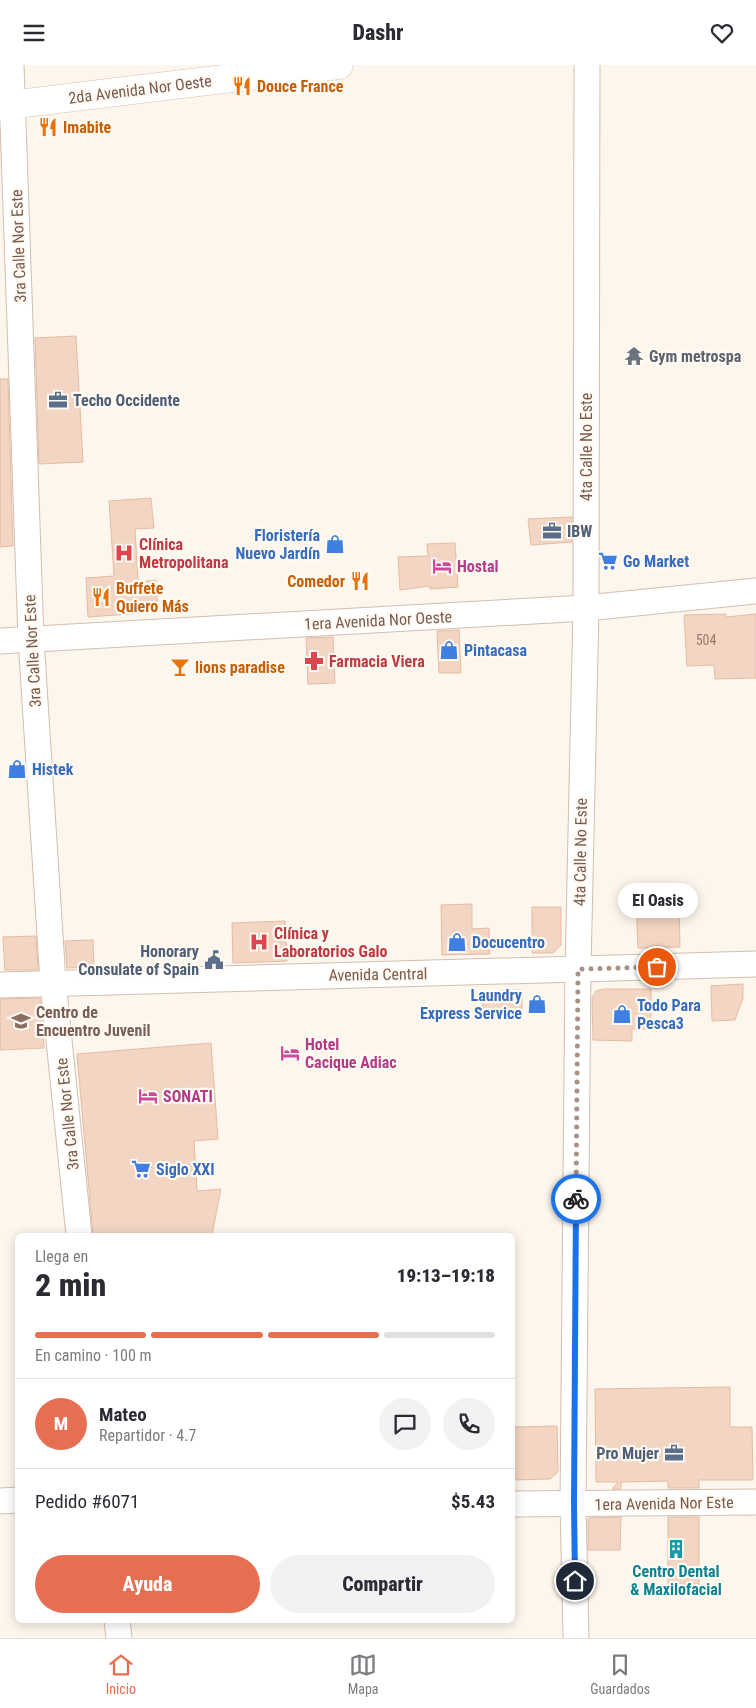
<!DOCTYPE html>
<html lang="es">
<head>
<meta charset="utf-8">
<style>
  body { margin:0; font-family:"Roboto Condensed",sans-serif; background:#f2f2f3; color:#2b2b33; height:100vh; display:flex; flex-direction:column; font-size:19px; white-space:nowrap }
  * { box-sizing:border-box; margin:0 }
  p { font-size:16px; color:#7c7c81 }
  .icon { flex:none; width:28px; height:28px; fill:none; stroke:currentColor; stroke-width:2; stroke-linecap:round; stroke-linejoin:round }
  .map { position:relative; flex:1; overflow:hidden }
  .drawer { position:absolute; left:15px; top:1168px; width:500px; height:390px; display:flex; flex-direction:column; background:#fff; border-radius:8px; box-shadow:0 2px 12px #0003 }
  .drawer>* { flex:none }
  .pin { position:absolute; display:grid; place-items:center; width:42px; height:42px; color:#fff; margin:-21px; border:2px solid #fff; border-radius:50%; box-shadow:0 1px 5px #0007 }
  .courier { position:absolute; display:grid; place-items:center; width:50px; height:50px; margin:-25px; border:4px solid #1a73e8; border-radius:50%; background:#fff; color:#222; box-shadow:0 1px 6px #0007 }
  .bubble { position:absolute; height:35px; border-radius:18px; background:#fff; box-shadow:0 2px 12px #0003; font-size:16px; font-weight:800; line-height:35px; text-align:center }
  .headline em { font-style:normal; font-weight:800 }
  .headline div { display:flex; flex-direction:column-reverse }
  .headline { display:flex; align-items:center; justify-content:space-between; height:85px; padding:0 20px }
  h1 { font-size:32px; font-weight:800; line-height:38px }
  .bar { display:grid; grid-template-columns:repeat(4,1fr); gap:8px 5px; align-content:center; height:60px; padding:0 20px }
  .bar i { height:6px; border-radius:4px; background:#e1e1e2 }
  .bar .on { background:#e76f51 }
  .bar p { grid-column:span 4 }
  .line { display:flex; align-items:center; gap:12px; padding:0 20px; border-top:1px solid #e1e1e2 }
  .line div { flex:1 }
  .round { display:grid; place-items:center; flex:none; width:52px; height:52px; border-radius:26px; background:#f2f2f3 }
  .button { display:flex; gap:10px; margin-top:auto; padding:10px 20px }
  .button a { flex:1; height:58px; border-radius:30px; background:#e76f51; color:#fff; font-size:20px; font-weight:800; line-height:58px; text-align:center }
  .button a+a { background:#f2f2f3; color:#2b2b33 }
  header { display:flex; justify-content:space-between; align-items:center; height:65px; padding:0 20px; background:#fff; font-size:22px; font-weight:800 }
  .tabs { display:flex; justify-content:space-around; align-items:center; height:70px; border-top:1px solid #e1e1e2; background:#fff; font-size:14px; color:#7c7c81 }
  .tabs a { display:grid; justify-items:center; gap:2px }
  .tabs .on { color:#e76f51 }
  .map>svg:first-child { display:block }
</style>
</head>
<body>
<header><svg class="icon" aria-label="menu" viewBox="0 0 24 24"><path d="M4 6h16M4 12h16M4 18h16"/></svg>Dashr<svg class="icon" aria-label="heart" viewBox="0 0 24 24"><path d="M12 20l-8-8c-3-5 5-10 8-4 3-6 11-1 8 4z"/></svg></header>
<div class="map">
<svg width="756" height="1573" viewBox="0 0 756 1573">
  <rect width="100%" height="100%" fill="#fdf6ec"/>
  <g fill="#f3d5c3" stroke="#e6bba3">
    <polygon points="76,271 83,397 39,399 35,273"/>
    <polygon points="0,314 8,314 13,481 0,482"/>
    <polygon points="151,433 154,463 135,464 138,517 156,515 158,547 88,552 86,513 114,511 109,436"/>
    <polygon points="572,452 572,477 531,480 528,454"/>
    <polygon points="455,478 458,522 430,524 430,521 400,525 398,492 428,491 427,479"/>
    <polygon points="726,549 726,552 756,549 756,613 715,614 714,600 687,601 684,550"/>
    <polygon points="459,565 461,608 439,608 437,566"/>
    <polygon points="333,572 335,618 308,619 306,573"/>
    <polygon points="679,834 680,882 638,883 636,835"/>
    <polygon points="472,839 472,864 489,863 490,889 442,890 441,840"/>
    <polygon points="532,842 561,842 561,880 553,888 532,888"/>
    <polygon points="285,856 287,896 233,898 232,858"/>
    <polygon points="36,871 38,905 5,905 3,872"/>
    <polygon points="93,875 94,902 67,903 65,876"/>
    <polygon points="743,919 743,933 735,955 712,956 711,921"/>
    <polygon points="604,924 651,924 651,964 632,964 632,976 593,975 592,933 596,926"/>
    <polygon points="522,925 522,953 483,953 482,926"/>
    <polygon points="40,933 44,983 0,985 0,934"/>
    <polygon points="211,978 218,1074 194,1076 197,1126 221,1124 212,1170 93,1170 77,989"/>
    <polygon points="730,1322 730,1362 752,1362 753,1415 699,1415 699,1423 668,1423 668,1416 621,1417 621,1424 612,1424 618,1417 596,1417 595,1324"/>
    <polygon points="557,1361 558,1407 550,1414 512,1415 512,1362"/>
    <polygon points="621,1452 620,1485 588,1485 588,1455 589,1453"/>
    <rect x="668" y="1452" width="31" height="67"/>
  </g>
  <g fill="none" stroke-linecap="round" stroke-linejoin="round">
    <g stroke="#d1beb0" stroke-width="27">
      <g id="street">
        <polyline points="11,0 31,574 53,917 79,1170"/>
        <polyline points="0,576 586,543 756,526"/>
        <polyline points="0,920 756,899"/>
        <polyline points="0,1436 18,1435"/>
        <polyline points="512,1439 756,1437"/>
        <polyline points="117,1555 119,1573"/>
        <polyline points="576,1573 573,1439 578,904 586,543 587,0"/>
      </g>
    </g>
    <g stroke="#d6c0b0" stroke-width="29">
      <polyline id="secondary" points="0,41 339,0"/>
    </g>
    <use href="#street" stroke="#fff" stroke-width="25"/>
    <use href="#secondary" stroke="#fff" stroke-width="28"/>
  </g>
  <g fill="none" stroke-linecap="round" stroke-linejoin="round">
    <polyline stroke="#a89285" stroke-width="5" stroke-dasharray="0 9" points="576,1134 578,904 657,902"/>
    <polyline stroke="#1a73e8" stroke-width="6" points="575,1516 574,1439 576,1134"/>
  </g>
  <defs>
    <g id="restaurant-bare" transform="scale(1.5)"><path d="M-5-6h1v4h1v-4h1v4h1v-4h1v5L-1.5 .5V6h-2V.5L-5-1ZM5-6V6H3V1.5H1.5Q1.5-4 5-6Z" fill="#e8710a" stroke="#fffaf3" stroke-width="2.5" paint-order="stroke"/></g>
    <g id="temple-bare" transform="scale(1.5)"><path d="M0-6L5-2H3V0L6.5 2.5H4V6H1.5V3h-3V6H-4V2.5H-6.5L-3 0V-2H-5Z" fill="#6b7280" stroke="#fffaf3" stroke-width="2.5" paint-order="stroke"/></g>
    <g id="office-bare" transform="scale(1.5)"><path d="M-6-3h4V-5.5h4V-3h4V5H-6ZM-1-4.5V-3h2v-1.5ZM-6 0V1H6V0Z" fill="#5c6f8a" stroke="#fffaf3" stroke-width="2.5" paint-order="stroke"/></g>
    <g id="shop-bare" transform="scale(1.5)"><path d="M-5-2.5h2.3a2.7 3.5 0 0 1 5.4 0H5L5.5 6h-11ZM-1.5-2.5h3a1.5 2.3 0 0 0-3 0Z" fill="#3f7fe0" stroke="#fffaf3" stroke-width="2.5" paint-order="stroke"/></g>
    <g id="hospital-bare" transform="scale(1.5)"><path d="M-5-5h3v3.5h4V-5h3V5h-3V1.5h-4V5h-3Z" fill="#e0444e" stroke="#fffaf3" stroke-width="2.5" paint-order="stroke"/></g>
    <g id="supermarket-bare" transform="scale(1.5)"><path d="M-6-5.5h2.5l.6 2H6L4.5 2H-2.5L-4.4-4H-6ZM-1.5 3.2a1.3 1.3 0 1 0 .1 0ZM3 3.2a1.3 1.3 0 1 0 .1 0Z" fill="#3f7fe0" stroke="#fffaf3" stroke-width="2.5" paint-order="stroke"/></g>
    <g id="hotel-bare" transform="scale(1.5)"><path d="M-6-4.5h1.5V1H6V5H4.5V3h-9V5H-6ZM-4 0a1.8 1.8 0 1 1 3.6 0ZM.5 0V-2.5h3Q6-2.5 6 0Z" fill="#d1479c" stroke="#fffaf3" stroke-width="2.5" paint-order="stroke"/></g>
    <g id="pharmacy-bare" transform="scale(1.5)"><path d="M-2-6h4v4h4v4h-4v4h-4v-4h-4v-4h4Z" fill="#e0444e" stroke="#fffaf3" stroke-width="2.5" paint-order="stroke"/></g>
    <g id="bar-bare" transform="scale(1.5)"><path d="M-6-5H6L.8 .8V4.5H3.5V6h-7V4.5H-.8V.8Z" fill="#e8710a" stroke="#fffaf3" stroke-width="2.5" paint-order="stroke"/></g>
    <g id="civic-bare" transform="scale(1.5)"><path d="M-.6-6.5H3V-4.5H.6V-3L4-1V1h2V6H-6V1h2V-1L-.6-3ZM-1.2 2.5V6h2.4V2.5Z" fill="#5c6f8a" stroke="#fffaf3" stroke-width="2.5" paint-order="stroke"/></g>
    <g id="school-bare" transform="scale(1.5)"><path d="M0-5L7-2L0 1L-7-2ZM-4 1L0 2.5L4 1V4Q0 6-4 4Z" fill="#8d6e63" stroke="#fffaf3" stroke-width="2.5" paint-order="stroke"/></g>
    <g id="building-bare" transform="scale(1.5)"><path d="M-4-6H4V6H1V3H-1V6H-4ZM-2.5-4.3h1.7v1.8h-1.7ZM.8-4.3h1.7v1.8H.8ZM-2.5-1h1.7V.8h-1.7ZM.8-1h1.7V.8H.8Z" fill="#0f9aa8" stroke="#fffaf3" stroke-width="2.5" paint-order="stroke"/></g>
  </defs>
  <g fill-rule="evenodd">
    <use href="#restaurant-bare" x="242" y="21"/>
    <use href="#restaurant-bare" x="48" y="62"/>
    <use href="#temple-bare" x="634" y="291"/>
    <use href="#office-bare" x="58" y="335"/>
    <use href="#office-bare" x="552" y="466"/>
    <use href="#shop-bare" x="335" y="479"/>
    <use href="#hospital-bare" x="124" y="488"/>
    <use href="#supermarket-bare" x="608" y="496"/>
    <use href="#hotel-bare" x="442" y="501"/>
    <use href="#restaurant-bare" x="360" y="516"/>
    <use href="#restaurant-bare" x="101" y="532"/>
    <use href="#shop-bare" x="449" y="585"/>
    <use href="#pharmacy-bare" x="314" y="596"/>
    <use href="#bar-bare" x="180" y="602"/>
    <use href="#shop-bare" x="17" y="704"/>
    <use href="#hospital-bare" x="259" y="877"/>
    <use href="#shop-bare" x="457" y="877"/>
    <use href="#civic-bare" x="214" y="895"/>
    <use href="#shop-bare" x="537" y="939"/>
    <use href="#shop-bare" x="622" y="949"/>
    <use href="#school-bare" x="21" y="956"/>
    <use href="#hotel-bare" x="290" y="988"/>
    <use href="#hotel-bare" x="148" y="1031"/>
    <use href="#supermarket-bare" x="141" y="1104"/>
    <use href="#office-bare" x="674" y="1388"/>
    <use href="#building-bare" x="676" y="1484"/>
  </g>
  <g text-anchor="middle" stroke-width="4.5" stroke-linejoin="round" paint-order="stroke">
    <g font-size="14" fill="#987a6a">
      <text x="706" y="580">504</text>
    </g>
    <g font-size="16" font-weight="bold" fill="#c56008" stroke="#fffaf3" text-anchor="start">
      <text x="257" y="27">Douce France</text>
      <text x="63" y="68">Imabite</text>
      <text x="345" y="522" text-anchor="end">Comedor</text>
      <text x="116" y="529">Buffete<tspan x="116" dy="18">Quiero Más</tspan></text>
      <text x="195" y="608">lions paradise</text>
    </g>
    <g font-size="16" fill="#7a5c4d" stroke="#fffaf3">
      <text transform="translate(140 24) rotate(-7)" y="6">2da Avenida Nor Oeste</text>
      <text transform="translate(18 181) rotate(-92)" y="6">3ra Calle Nor Este</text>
      <text transform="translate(586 382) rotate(-90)" y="6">4ta Calle No Este</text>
      <text transform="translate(378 555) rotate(-3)" y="6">1era Avenida Nor Oeste</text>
      <text transform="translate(32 586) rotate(-93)" y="6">3ra Calle Nor Este</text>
      <text transform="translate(580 787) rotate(-89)" y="6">4ta Calle No Este</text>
      <text transform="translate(378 909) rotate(-1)" y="6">Avenida Central</text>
      <text transform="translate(67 1049) rotate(-96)" y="6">3ra Calle Nor Este</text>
      <text transform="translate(664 1438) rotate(-1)" y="6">1era Avenida Nor Este</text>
    </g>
    <g font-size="16" font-weight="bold" fill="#5b616d" stroke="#fffaf3" text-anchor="start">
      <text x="649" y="297">Gym metrospa</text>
    </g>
    <g font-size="16" font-weight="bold" fill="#4e5e75" stroke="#fffaf3" text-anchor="start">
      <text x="73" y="341">Techo Occidente</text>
      <text x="567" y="472">IBW</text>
      <text x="199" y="892" text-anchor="end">Honorary<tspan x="199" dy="18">Consulate of Spain</tspan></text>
      <text x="659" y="1394" text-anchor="end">Pro Mujer</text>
    </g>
    <g font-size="16" font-weight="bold" fill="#366cbe" stroke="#fffaf3" text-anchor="start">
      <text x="320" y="476" text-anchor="end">Floristería<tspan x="320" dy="18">Nuevo Jardín</tspan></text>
      <text x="623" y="502">Go Market</text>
      <text x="464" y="591">Pintacasa</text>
      <text x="32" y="710">Histek</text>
      <text x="472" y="883">Docucentro</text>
      <text x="522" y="936" text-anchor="end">Laundry<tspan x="522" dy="18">Express Service</tspan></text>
      <text x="637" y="946">Todo Para<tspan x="637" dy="18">Pesca3</tspan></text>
      <text x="156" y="1110">Siglo XXI</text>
    </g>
    <g font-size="16" font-weight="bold" fill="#be3a42" stroke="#fffaf3" text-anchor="start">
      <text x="139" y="485">Clínica<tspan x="139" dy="18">Metropolitana</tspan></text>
      <text x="329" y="602">Farmacia Viera</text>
      <text x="274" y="874">Clínica y<tspan x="274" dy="18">Laboratorios Galo</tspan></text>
    </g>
    <g font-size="16" font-weight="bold" fill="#b23c85" stroke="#fffaf3" text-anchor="start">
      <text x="457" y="507">Hostal</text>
      <text x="305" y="985">Hotel<tspan x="305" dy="18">Cacique Adiac</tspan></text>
      <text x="163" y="1037">SONATI</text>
    </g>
    <g font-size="16" font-weight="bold" fill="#785e54" stroke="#fffaf3" text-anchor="start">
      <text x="36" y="953">Centro de<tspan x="36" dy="18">Encuentro Juvenil</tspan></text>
    </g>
    <g font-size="16" font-weight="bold" fill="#0d838f" stroke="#fffaf3">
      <text x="676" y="1512">Centro Dental<tspan x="676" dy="18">&amp; Maxilofacial</tspan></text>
    </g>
  </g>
</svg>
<div class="pin" style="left:657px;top:902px;background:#ea580c"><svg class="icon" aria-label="bag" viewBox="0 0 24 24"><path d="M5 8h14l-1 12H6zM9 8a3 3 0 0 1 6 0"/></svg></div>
<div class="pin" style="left:575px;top:1516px;background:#1f2937"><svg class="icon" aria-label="home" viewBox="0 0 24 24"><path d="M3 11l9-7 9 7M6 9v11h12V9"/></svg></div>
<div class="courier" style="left:576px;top:1134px"><svg class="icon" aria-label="bike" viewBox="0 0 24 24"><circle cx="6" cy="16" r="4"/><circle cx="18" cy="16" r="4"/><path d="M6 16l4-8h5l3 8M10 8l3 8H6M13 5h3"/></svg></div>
<div class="bubble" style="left:618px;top:818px;width:80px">El Oasis</div>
<section class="drawer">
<div class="headline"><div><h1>2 min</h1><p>Llega en</p></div><em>19:13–19:18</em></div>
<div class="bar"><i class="on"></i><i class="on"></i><i class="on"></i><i></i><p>En camino · 100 m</p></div>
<div class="line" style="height:90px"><b class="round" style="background:#e76f51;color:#fff">M</b><div><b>Mateo</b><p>Repartidor · 4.7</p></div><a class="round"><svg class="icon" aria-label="chat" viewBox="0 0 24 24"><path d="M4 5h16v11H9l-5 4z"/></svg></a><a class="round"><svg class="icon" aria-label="phone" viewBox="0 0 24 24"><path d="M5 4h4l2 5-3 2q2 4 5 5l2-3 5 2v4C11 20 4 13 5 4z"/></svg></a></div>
<div class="line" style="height:65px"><div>Pedido #6071</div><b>$5.43</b></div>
<div class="button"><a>Ayuda</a><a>Compartir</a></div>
</section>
</div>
<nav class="tabs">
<a class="on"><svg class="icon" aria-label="home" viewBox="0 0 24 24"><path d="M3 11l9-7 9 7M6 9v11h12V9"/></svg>Inicio</a>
<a><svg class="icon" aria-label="map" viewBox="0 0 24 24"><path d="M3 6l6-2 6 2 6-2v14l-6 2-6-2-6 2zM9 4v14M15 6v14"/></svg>Mapa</a>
<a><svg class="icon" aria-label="saved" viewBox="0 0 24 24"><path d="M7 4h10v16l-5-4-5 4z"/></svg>Guardados</a>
</nav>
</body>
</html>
